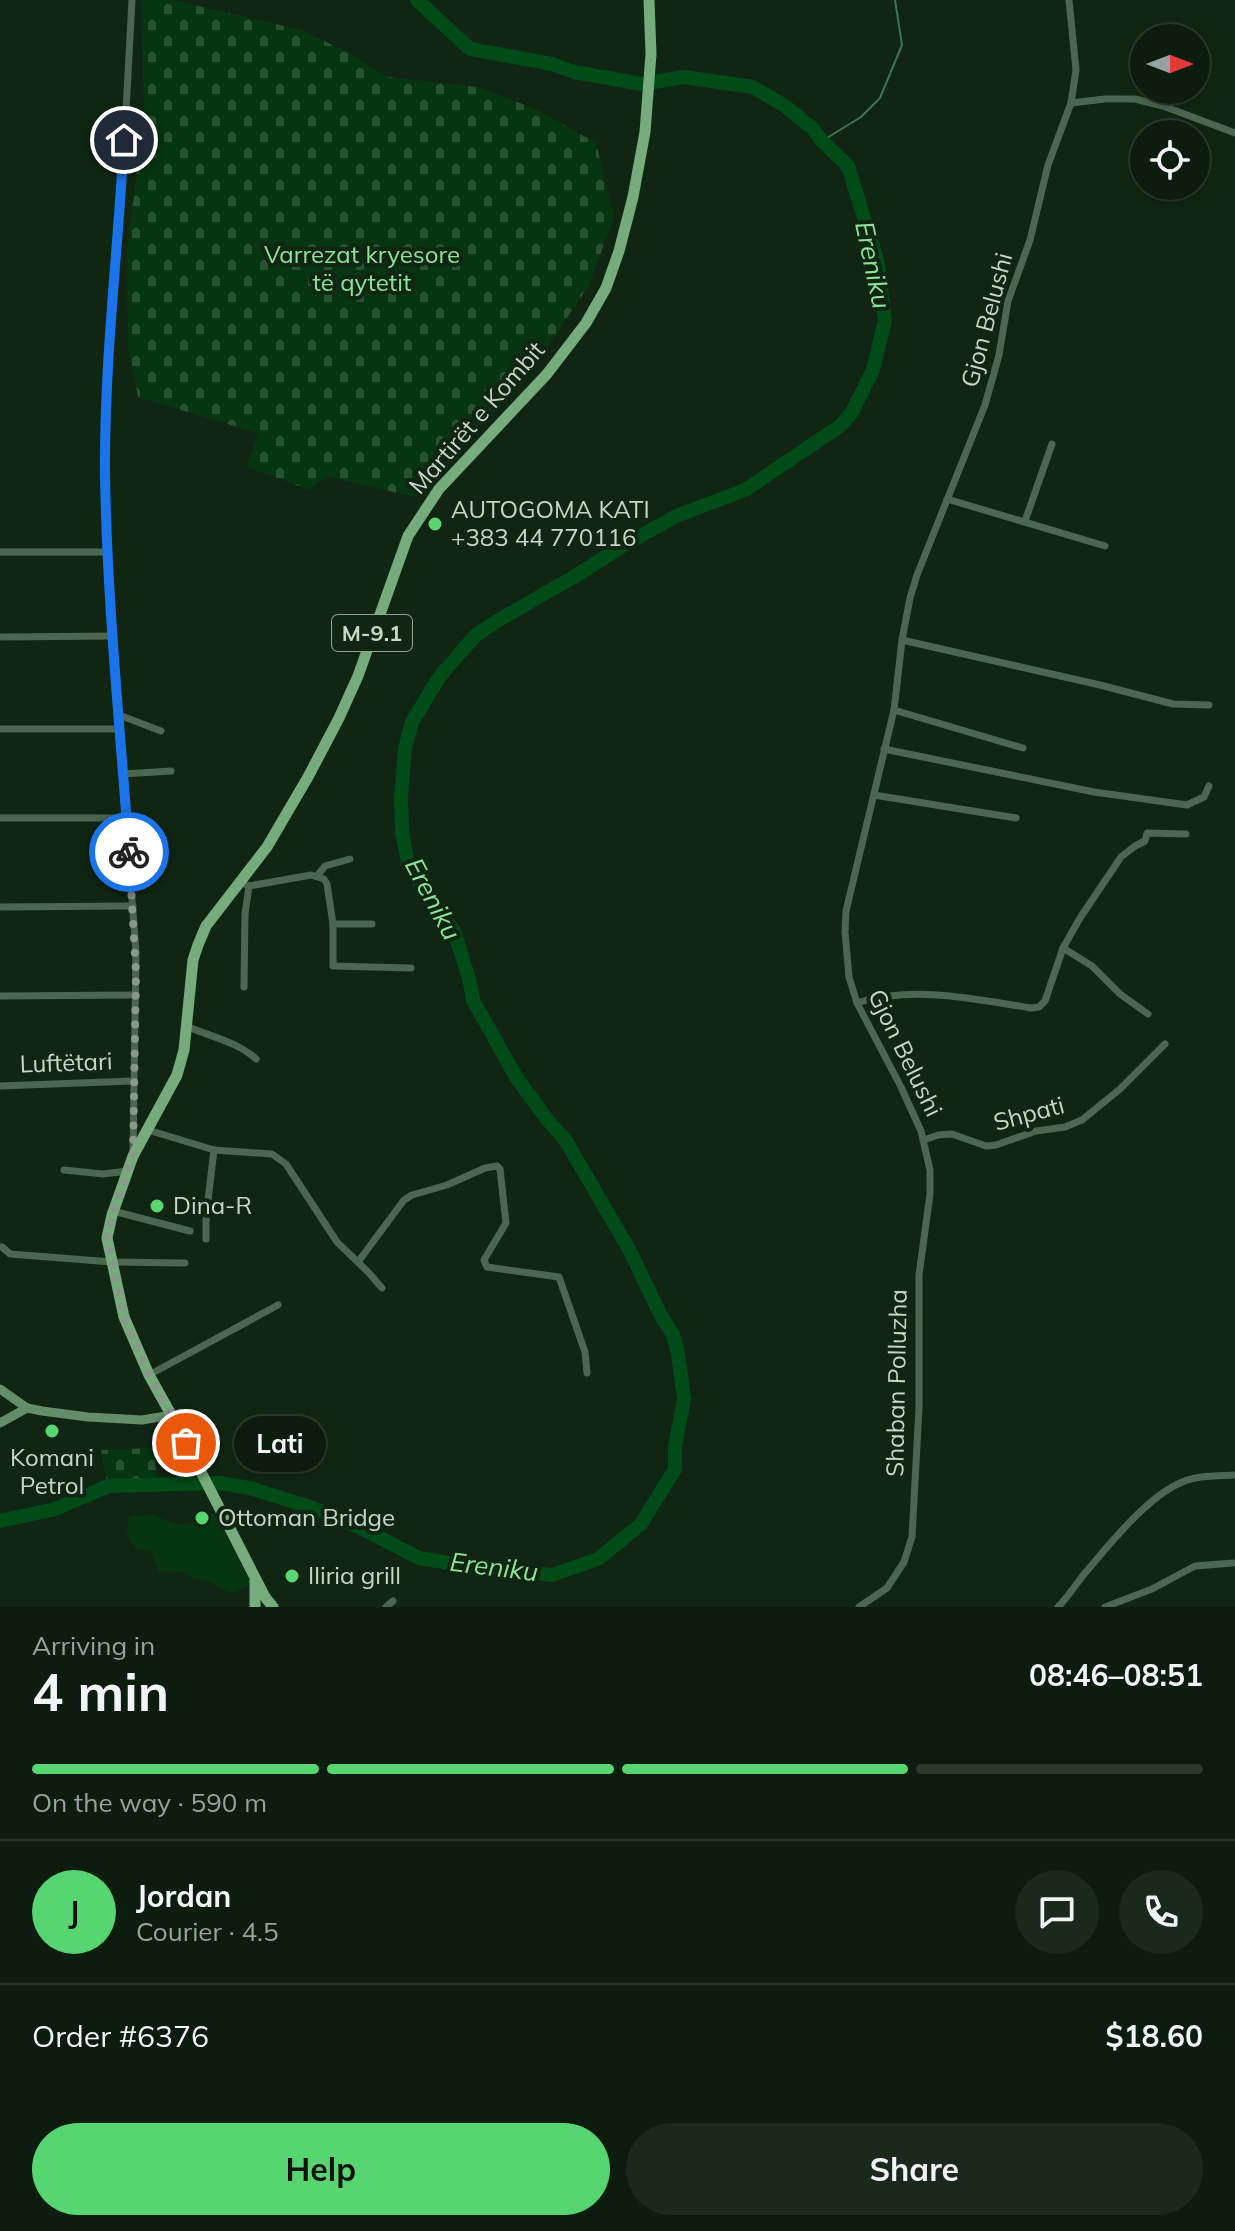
<!DOCTYPE html>
<html lang="en">
<head>
<meta charset="utf-8">
<style>
  body { margin:0; font-family:Mulish,sans-serif; background:#1a291c; color:#f1f3f6; height:100vh; display:flex; flex-direction:column; font-size:30px; white-space:nowrap }
  * { box-sizing:border-box; margin:0 }
  p { font-size:26px; color:#9aa19e }
  .icon { flex:none; width:44px; height:44px; fill:none; stroke:currentColor; stroke-width:2; stroke-linecap:round; stroke-linejoin:round }
  .map { position:relative; height:1607px; overflow:hidden }
  .panel { display:flex; flex-direction:column; background:#0c1c0e; flex:1 }
  .panel>* { flex:none }
  .needle { width:52px; rotate:90deg }
  .controls { position:absolute; left:1130px; top:24px; display:grid; gap:16px }
  .controls a { display:grid; place-items:center; width:80px; height:80px; border-radius:50%; background:#0c1c0e; box-shadow:0 4px 12px #0003,0 0 0 2px #2c3a2e; font-size:40px }
  .pin { position:absolute; display:grid; place-items:center; width:68px; height:68px; color:#fff; margin:-34px; border:4px solid #fff; border-radius:50%; box-shadow:0 2px 8px #0007 }
  .courier { position:absolute; display:grid; place-items:center; width:80px; height:80px; margin:-40px; border:6px solid #1a73e8; border-radius:50%; background:#fff; color:#222; box-shadow:0 2px 10px #0007 }
  .bubble { position:absolute; height:56px; border-radius:28px; background:#0c1c0e; box-shadow:0 4px 12px #0003,0 0 0 2px #2c3a2e; font-size:26px; font-weight:700; line-height:56px; text-align:center }
  .head em { font-style:normal; font-weight:700 }
  .head div { display:flex; flex-direction:column-reverse }
  .head { display:flex; align-items:center; justify-content:space-between; height:136px; padding:0 32px }
  h1 { font-size:52px; font-weight:700; line-height:60px }
  .bar { display:grid; grid-template-columns:repeat(4,1fr); gap:12px 8px; align-content:center; height:96px; padding:0 32px }
  .bar i { height:10px; border-radius:6px; background:#2c3a2e }
  .bar .current { background:#57d570 }
  .bar p { grid-column:span 4 }
  .line { display:flex; align-items:center; gap:20px; padding:0 32px; border-top:2px solid #2c3a2e }
  .line div { flex:1 }
  .round { display:grid; place-items:center; flex:none; width:84px; height:84px; border-radius:42px; background:#1a291c }
  .action { display:flex; gap:16px; margin-top:auto; padding:16px 32px }
  .action a { flex:1; height:92px; border-radius:48px; background:#57d570; color:#111; font-size:32px; font-weight:700; line-height:92px; text-align:center }
  .action a+a { background:#1a291c; color:#f1f3f6 }
  .map>svg:first-child { display:block }
</style>
</head>
<body>
<div class="map">
<svg width="1235" height="1607" viewBox="0 0 1235 1607">
  <defs>
    <pattern id="cemetery-stones" width="16" height="16" patternUnits="userSpaceOnUse" patternTransform="scale(2)"><rect width="16" height="16" fill="#063512"/><path d="M2 7V4a2 2 0 0 1 4 0v3zM10 15v-3a2 2 0 0 1 4 0v3z" fill="#295233"/></pattern>
  </defs>
  <rect width="100%" height="100%" fill="#102613"/>
  <polygon fill="#063512" points="215,1513 251,1584 232,1594 209,1582 190,1577 186,1572 158,1571 150,1550 137,1550 127,1535 129,1516 153,1515 176,1524 187,1525"/>
  <g fill="url(#cemetery-stones)">
    <polygon points="141,0 173,0 301,30 350,53 387,77 478,87 538,110 596,143 614,217 589,285 542,355 486,421 414,497 326,476 310,490 247,467 258,433 138,397 128,348 127,252 144,111"/>
    <polygon points="153,1448 157,1478 108,1489 101,1450"/>
  </g>
  <g fill="none" stroke-linecap="round" stroke-linejoin="round">
    <polyline stroke="#3d754e" stroke-width="2" points="822,141 861,117 880,98 902,45 895,0"/>
    <polyline stroke="#014b19" stroke-width="14" points="0,1521 55,1509 108,1486 219,1483 250,1488 313,1508 361,1528 419,1558 467,1566 552,1575 598,1559 641,1524 675,1469 675,1446 684,1399 678,1354 673,1334 661,1316 631,1253 566,1141 546,1118 516,1077 473,1000 470,982 454,931 430,898 408,863 402,832 401,799 405,748 412,722 440,676 475,636 492,624 577,575 621,547 676,516 745,490 840,426 851,414 873,370 885,320 877,260 848,166 822,141 813,129 785,106 753,87 684,77 642,84 574,72 552,64 470,49 417,0"/>
    <g stroke="#4c664f" stroke-width="7">
      <polyline points="132,0 121,203 110,333 105,472 112,636 136,952 133,1154"/>
      <polyline points="1071,103 1105,99 1135,99 1163,106 1235,133"/>
      <polyline points="947,499 1105,546"/>
      <polyline points="1025,521 1052,444"/>
      <polyline points="0,552 107,552"/>
      <polyline points="0,637 112,636"/>
      <polyline points="902,640 1100,685 1173,704 1209,705"/>
      <polyline points="894,710 1023,748"/>
      <polyline points="119,715 161,731"/>
      <polyline points="0,729 120,729"/>
      <polyline points="884,749 1094,792 1187,805 1204,797 1209,786"/>
      <polyline points="123,774 171,771"/>
      <polyline points="874,795 1016,818"/>
      <polyline points="0,818 127,818"/>
      <polyline points="317,876 325,866 350,859"/>
      <polyline points="240,882 249,886 311,875 324,879 327,884 333,924 333,966 411,968"/>
      <polyline points="0,907 133,906"/>
      <polyline points="333,924 372,924"/>
      <polyline points="1063,948 1092,966 1120,994 1148,1014"/>
      <polyline points="244,987 245,914 249,886"/>
      <polyline points="0,996 136,995"/>
      <path d="M857,1003C914,985 974,999 1031,1008L1039,1007L1045,1001L1063,948L1080,918L1121,857L1135,846L1145,841L1147,833L1186,834"/>
      <path d="M186,1026C209,1036 238,1042 256,1059"/>
      <polyline points="0,1086 133,1081"/>
      <polyline points="148,1130 214,1150 272,1154 286,1164 337,1242 369,1273 382,1288"/>
      <polyline points="924,1140 938,1135 952,1134 986,1146 996,1145 1036,1131 1065,1127 1082,1120 1120,1089 1165,1044"/>
      <polyline points="64,1170 103,1174 128,1171"/>
      <polyline points="113,1211 190,1231"/>
      <polyline points="206,1239 206,1217 214,1150"/>
      <polyline points="2,1247 10,1254 112,1262 185,1263"/>
      <polyline points="358,1262 404,1200 412,1195 447,1185 485,1168 497,1166 500,1169 506,1223 484,1260 487,1267 559,1277 585,1352 587,1373"/>
      <polyline points="149,1375 278,1305"/>
      <polyline points="386,1607 393,1601"/>
      <polyline points="859,1607 887,1588 904,1562 912,1537 919,1408 919,1275 930,1194 930,1170 921,1131 901,1087 857,1003 849,977 845,932 846,911 894,710 902,640 910,598 917,575 985,405 999,355 1008,301 1030,240 1048,165 1071,103 1076,70 1069,0"/>
      <path d="M1058,1607C1068,1597 1076,1584 1085,1573C1109,1545 1146,1498 1180,1483C1196,1475 1218,1476 1235,1475"/>
      <polyline points="1105,1607 1152,1589 1195,1566 1233,1563"/>
    </g>
    <g stroke="#648d69" stroke-width="9">
      <polyline points="0,1389 27,1408 42,1411 88,1417 142,1420 172,1415"/>
      <polyline points="0,1423 27,1408"/>
    </g>
    <g stroke="#76ac7c" stroke-width="11">
      <polyline points="255,1607 255,1581"/>
      <polyline points="273,1607 265,1597 178,1427 149,1375 124,1317 107,1238 112,1215 133,1156 177,1075 184,1050 193,960 198,945 206,926 267,847 308,777 339,718 358,676 408,536 439,489 547,374 586,323 606,288 619,251 633,197 645,132 651,54 649,0"/>
    </g>
  </g>
  <g fill="none" stroke-linecap="round" stroke-linejoin="round">
    <polyline stroke="#889889" stroke-width="8" stroke-dasharray="0 14.4" points="129,852 136,973 133,1156 112,1215 107,1238 124,1317 149,1375 186,1443"/>
    <path stroke="#1a73e8" stroke-width="10" d="M124,140C118,252 104,363 105,475C107,601 120,726 129,852"/>
  </g>
  <g fill="#57d570" stroke="#102613" stroke-width="3">
    <circle cx="435" cy="524" r="8"/>
    <circle cx="157" cy="1206" r="8"/>
    <circle cx="52" cy="1431" r="8"/>
    <circle cx="202" cy="1518" r="8"/>
    <circle cx="292" cy="1576" r="8"/>
  </g>
  <g text-anchor="middle" stroke-width="8" stroke-linejoin="round" paint-order="stroke">
    <rect fill="#102613" stroke="#91a192" stroke-width="2" x="332" y="615" width="80" height="36" rx="6"/>
    <g font-size="22" font-weight="bold" fill="#c8d6c9">
      <text x="372" y="641">M-9.1</text>
    </g>
    <g font-size="24" fill="#8ce498" stroke="#102613">
      <text x="362" y="263">Varrezat kryesore<tspan x="362" dy="28">të qytetit</tspan></text>
    </g>
    <g font-size="24" fill="#c8d6c9" stroke="#102613">
      <text transform="translate(987 320) rotate(-75)" y="8">Gjon Belushi</text>
      <text transform="translate(477 418) rotate(-49)" y="8">Martirët e Kombit</text>
      <text transform="translate(905 1053) rotate(64)" y="8">Gjon Belushi</text>
      <text transform="translate(66 1063) rotate(-2)" y="8">Luftëtari</text>
      <text transform="translate(1029 1114) rotate(-15)" y="8">Shpati</text>
      <text transform="translate(897 1383) rotate(-89)" y="8">Shaban Polluzha</text>
    </g>
    <g font-size="24" fill="#c8d6c9" stroke="#102613" text-anchor="start">
      <text x="451" y="518">AUTOGOMA KATI<tspan x="451" dy="28">+383 44 770116</tspan></text>
      <text x="173" y="1214">Dina-R</text>
      <text x="52" y="1466" text-anchor="middle">Komani<tspan x="52" dy="28">Petrol</tspan></text>
      <text x="218" y="1526">Ottoman Bridge</text>
      <text x="308" y="1584">Iliria grill</text>
    </g>
    <g font-size="26" font-style="italic" fill="#8de499" stroke="#102613">
      <text transform="translate(873 265) rotate(78)" y="9">Ereniku</text>
      <text transform="translate(433 899) rotate(62)" y="9">Ereniku</text>
      <text transform="translate(494 1567) rotate(7)" y="9">Ereniku</text>
    </g>
  </g>
</svg>
<div class="controls">
<a><svg class="needle" viewBox="-14 -14 28 28"><path d="M0-13l5 13h-10z" fill="#e53935"/><path d="M0 13l5-13h-10z" fill="#9aa19e"/></svg></a>
<a><svg class="icon" aria-label="locate" viewBox="0 0 24 24"><circle cx="12" cy="12" r="6"/><path d="M12 2v4M12 18v4M2 12h4M18 12h4"/></svg></a>
</div>
<div class="pin" style="left:186px;top:1443px;background:#ea580c"><svg class="icon" aria-label="bag" viewBox="0 0 24 24"><path d="M5 8h14l-1 12H6zM9 8a3 3 0 0 1 6 0"/></svg></div>
<div class="pin" style="left:124px;top:140px;background:#1f2937"><svg class="icon" aria-label="home" viewBox="0 0 24 24"><path d="M3 11l9-7 9 7M6 9v11h12V9"/></svg></div>
<div class="courier" style="left:129px;top:852px"><svg class="icon" aria-label="bike" viewBox="0 0 24 24"><circle cx="6" cy="16" r="4"/><circle cx="18" cy="16" r="4"/><path d="M6 16l4-8h5l3 8M10 8l3 8H6M13 5h3"/></svg></div>
<div class="bubble" style="left:234px;top:1416px;width:92px">Lati</div>
</div>
<section class="panel">
<div class="head"><div><h1>4 min</h1><p>Arriving in</p></div><em>08:46–08:51</em></div>
<div class="bar"><i class="current"></i><i class="current"></i><i class="current"></i><i></i><p>On the way · 590 m</p></div>
<div class="line" style="height:144px"><b class="round" style="background:#57d570;color:#111">J</b><div><b>Jordan</b><p>Courier · 4.5</p></div><a class="round"><svg class="icon" aria-label="chat" viewBox="0 0 24 24"><path d="M4 5h16v11H9l-5 4z"/></svg></a><a class="round"><svg class="icon" aria-label="phone" viewBox="0 0 24 24"><path d="M5 4h4l2 5-3 2q2 4 5 5l2-3 5 2v4C11 20 4 13 5 4z"/></svg></a></div>
<div class="line" style="height:104px"><div>Order #6376</div><b>$18.60</b></div>
<div class="action"><a>Help</a><a>Share</a></div>
</section>
</body>
</html>
